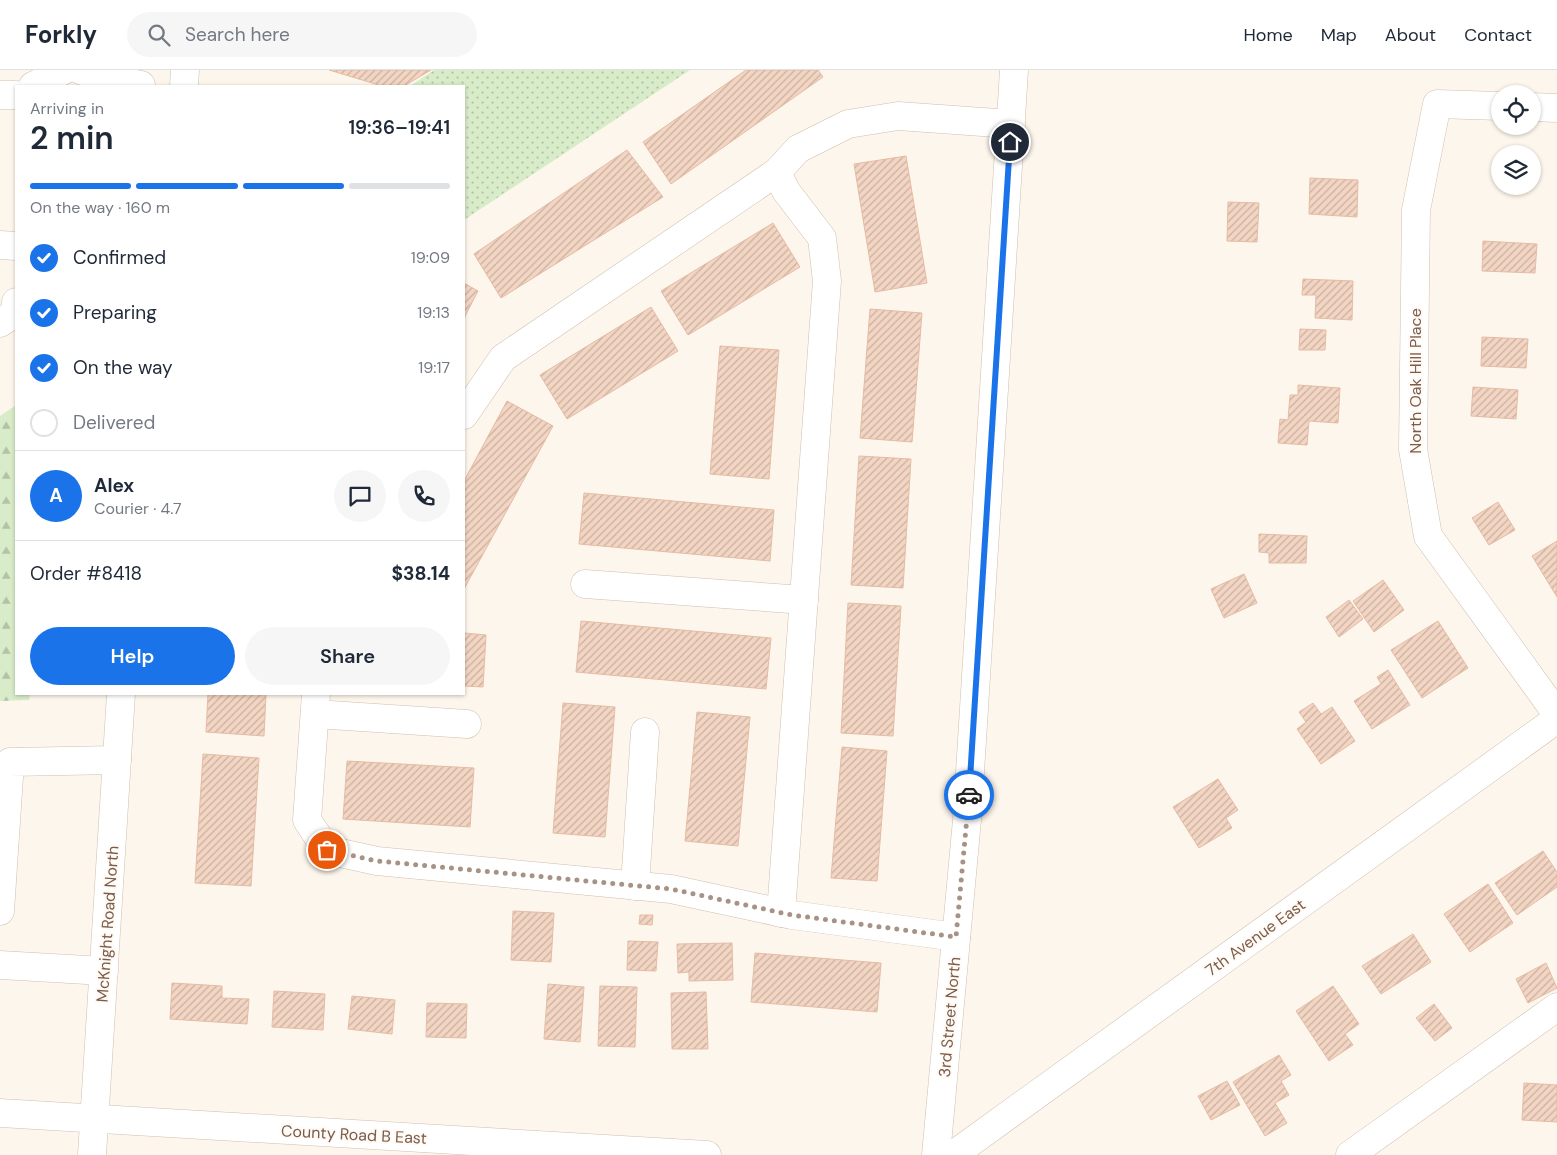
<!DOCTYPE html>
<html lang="en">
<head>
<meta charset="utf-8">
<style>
  body { margin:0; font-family:"DM Sans",sans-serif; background:#f6f6f7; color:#1f2937; height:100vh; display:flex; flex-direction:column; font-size:19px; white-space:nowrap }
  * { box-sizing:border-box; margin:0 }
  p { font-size:16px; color:#747a83 }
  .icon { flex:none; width:28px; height:28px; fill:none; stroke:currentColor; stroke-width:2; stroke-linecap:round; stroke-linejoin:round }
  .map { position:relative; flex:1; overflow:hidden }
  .side { position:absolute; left:15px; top:15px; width:450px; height:610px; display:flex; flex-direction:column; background:#fff; border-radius:0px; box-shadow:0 1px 4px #0004 }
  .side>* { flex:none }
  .tools { position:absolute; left:1491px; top:15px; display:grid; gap:10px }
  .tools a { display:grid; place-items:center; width:50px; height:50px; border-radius:50%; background:#fff; box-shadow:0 1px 4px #0004; font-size:25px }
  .pin { position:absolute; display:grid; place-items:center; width:42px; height:42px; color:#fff; margin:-21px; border:2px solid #fff; border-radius:50%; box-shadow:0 1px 5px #0007 }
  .courier { position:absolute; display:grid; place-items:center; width:50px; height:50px; margin:-25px; border:4px solid #1a73e8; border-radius:50%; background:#fff; color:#222; box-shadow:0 1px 6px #0007 }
  .overview em { font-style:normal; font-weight:600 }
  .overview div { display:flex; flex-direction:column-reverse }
  .overview { display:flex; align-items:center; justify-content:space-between; height:85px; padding:0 15px }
  h1 { font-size:32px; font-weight:600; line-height:38px }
  .bar { display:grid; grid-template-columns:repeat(4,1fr); gap:8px 5px; align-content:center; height:60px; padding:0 15px }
  .bar i { height:6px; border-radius:4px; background:#e0e1e3 }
  .bar .active { background:#1a73e8 }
  .bar p { grid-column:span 4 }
  .line { display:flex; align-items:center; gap:12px; padding:0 15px; border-top:1px solid #e0e1e3 }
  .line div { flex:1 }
  .round { display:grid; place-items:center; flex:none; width:52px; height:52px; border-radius:26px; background:#f6f6f7 }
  ol { padding:0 15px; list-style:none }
  li { display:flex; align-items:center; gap:15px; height:55px }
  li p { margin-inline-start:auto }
  li .icon { padding:5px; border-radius:50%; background:#1a73e8; color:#fff; stroke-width:4 }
  li:last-child { color:#747a83 }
  li i { width:28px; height:28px; border:2px solid #e0e1e3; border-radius:50% }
  .primary-button { display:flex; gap:10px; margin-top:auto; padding:10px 15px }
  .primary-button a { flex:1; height:58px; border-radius:30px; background:#1a73e8; color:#fff; font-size:20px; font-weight:600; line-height:58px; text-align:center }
  .primary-button a+a { background:#f6f6f7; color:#1f2937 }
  header { display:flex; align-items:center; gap:30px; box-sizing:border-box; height:70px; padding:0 25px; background:#fff; border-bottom:1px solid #e0e1e3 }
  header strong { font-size:24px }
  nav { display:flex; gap:28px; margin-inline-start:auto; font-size:18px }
  .search { width:350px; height:45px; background:#f6f6f7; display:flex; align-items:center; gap:12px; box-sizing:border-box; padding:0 18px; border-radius:28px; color:#747a83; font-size:19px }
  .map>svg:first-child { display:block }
</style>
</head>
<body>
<header>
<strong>Forkly</strong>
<div class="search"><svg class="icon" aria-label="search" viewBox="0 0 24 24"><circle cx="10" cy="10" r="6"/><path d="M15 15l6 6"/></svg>Search here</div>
<nav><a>Home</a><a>Map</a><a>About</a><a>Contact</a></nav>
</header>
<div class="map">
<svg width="1557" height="1085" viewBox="0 0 1557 1085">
  <defs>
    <pattern id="grass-dots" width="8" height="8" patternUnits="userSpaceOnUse" patternTransform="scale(1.25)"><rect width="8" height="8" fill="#d8ecc9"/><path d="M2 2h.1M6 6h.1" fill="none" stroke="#b4c2a5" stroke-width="1.8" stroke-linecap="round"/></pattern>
    <pattern id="forest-firs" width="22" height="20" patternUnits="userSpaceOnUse" patternTransform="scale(1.25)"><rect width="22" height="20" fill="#d8ecc9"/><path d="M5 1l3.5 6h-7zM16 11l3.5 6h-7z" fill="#b4c2a5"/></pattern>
    <pattern id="building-hatch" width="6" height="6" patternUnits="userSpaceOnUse" patternTransform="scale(1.25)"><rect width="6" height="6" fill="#f3d5c3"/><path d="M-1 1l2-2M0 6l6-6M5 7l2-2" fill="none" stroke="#cab0a1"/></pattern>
  </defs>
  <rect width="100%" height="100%" fill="#fdf6ec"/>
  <polygon fill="url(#grass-dots)" points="434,0 690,0 464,150 464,16 410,16"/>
  <polygon fill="url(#forest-firs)" points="16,335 16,624 30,624 29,630 0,631 0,346"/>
  <g fill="url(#building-hatch)" stroke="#e6bba3">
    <polygon points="329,0 431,0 404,16 382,16"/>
    <polygon points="746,0 818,0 823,7 671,114 643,72"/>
    <polygon points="627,80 663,127 501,228 474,184"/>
    <polygon points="906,86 927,213 875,222 854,94"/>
    <polygon points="1310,108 1358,110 1357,147 1309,144"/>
    <polygon points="1228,132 1259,133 1257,172 1227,171"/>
    <polygon points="773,153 800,197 688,265 661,221"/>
    <polygon points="1483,171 1537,174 1535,203 1482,201"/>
    <polygon points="1303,209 1353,211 1352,250 1315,248 1316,225 1302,225"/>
    <polygon points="464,213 478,221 464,248"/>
    <polygon points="651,237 678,281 567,349 540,305"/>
    <polygon points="870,239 922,243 912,372 860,368"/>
    <polygon points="1300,259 1326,260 1325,280 1299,280"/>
    <polygon points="1482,267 1528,269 1526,298 1481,296"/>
    <polygon points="720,276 779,280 769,409 710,404"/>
    <polygon points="1298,315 1340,318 1338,353 1309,351 1307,375 1278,373 1280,349 1288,350 1290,325 1298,325"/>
    <polygon points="1473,317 1518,320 1516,349 1471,346"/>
    <polygon points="507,331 553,356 464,519 464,411"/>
    <polygon points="859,386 911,389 903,518 851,515"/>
    <polygon points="584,423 774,440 770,491 579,474"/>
    <polygon points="1498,432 1515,460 1489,475 1472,448"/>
    <polygon points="1259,464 1307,466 1306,493 1269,493 1269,483 1259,482"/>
    <polygon points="1557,471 1557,527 1532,486"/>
    <polygon points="1244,504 1257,533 1224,548 1211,519"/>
    <polygon points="1383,510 1404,540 1374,562 1353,531"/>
    <polygon points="1349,530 1363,549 1339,567 1326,547"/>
    <polygon points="848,533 901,536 893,666 841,663"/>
    <polygon points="581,551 771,568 766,619 576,602"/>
    <polygon points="1438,551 1468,598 1422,628 1391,580"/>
    <polygon points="464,563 486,565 483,617 464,616"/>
    <polygon points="1388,600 1410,635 1372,659 1354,631 1381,614 1377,607"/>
    <polygon points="208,624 266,624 264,666 206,662"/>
    <polygon points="563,633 615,637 605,767 553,763"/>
    <polygon points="1313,633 1321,644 1332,637 1355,671 1321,694 1297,659 1306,652 1299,642"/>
    <polygon points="697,642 750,647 738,776 685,771"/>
    <polygon points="842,677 887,681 877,811 831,808"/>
    <polygon points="203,684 259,688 251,816 195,813"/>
    <polygon points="347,691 474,698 470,757 343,749"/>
    <polygon points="1218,709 1238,740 1226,748 1232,758 1199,778 1173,737"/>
    <polygon points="1543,781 1557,802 1557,817 1517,845 1495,813"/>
    <polygon points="1488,814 1513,853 1470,882 1444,844"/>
    <polygon points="513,841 554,843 551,892 511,890"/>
    <polygon points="640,845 653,845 652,855 639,854"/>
    <polygon points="1413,864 1431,892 1381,924 1362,896"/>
    <polygon points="628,871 658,872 656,901 627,900"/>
    <polygon points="732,873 733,910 689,911 689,902 678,903 677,874"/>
    <polygon points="755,883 881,893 877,942 751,932"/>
    <polygon points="1546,893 1557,918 1528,933 1516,909"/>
    <polygon points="172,913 222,916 222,928 249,929 247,954 170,949"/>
    <polygon points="548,914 584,917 580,972 544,969"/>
    <polygon points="600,916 637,917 635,977 598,976"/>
    <polygon points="1333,916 1359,954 1345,964 1353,975 1329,991 1296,941"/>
    <polygon points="274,921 325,924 323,960 272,957"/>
    <polygon points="706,922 708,979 672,979 671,923"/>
    <polygon points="352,926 395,930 392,964 348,959"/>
    <polygon points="427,933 467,934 466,968 426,967"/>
    <polygon points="1434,934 1452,958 1435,971 1416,948"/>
    <polygon points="1279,985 1291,1005 1281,1011 1289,1025 1275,1033 1287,1053 1265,1066 1233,1012"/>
    <polygon points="1227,1011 1240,1035 1211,1050 1198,1026"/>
    <polygon points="1524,1013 1557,1015 1557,1052 1522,1050"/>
  </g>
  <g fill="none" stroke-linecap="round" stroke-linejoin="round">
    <g stroke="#d1beb0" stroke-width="29">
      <g id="minor">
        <polyline points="80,0 113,10 141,15"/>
        <polyline points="33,16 64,0"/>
        <polyline points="184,16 185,0"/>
        <polyline points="0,25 16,25"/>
        <polyline points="1500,36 1437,34 1416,140 1413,379 1428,466 1557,644"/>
        <polyline points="1532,37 1557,38"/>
        <polyline points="0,175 16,176"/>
        <polyline points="0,253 14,244 16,232"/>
        <polyline points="464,345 503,288 777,102"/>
        <polyline points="585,514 804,530"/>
        <polyline points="316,624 307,750 327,780 377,791 671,819 792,845 956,867"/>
        <polyline points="315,644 467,654"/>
        <polyline points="635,816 645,662"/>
        <polyline points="0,841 10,692 117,690"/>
        <polyline points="781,843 827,211 822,168 786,121 777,102 798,79 848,54 898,46 1011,54"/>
        <polyline points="0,895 104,901"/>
        <polyline points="0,1043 707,1085"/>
        <polyline points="92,1085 121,624"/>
        <polyline points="936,1085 967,750 1014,0"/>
        <polyline points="953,1085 1557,649"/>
        <polyline points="1350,1085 1557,937"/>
      </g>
    </g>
    <use href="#minor" stroke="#fff" stroke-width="28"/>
  </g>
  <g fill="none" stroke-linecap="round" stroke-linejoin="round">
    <polyline stroke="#a89285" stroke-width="5" stroke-dasharray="0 9" points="327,780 377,791 671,819 792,845 956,867 969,725"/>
    <polyline stroke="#1a73e8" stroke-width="6" points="969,725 1010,72"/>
  </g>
  <g text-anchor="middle" stroke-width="4" stroke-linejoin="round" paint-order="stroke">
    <g font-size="16" fill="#7a5c4d" stroke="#fffaf3">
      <text transform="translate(1415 311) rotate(-90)" y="6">North Oak Hill Place</text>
      <text transform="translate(107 854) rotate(-86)" y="6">McKnight Road North</text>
      <text transform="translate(1255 867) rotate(-36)" y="6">7th Avenue East</text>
      <text transform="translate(949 947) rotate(-85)" y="6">3rd Street North</text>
      <text transform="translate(354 1064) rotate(3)" y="6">County Road B East</text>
    </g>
  </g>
</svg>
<div class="tools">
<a><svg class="icon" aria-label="locate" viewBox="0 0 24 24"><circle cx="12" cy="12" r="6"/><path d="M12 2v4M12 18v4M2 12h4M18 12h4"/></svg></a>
<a><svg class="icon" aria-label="layers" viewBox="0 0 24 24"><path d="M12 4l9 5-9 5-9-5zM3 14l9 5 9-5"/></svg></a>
</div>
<div class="pin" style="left:327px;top:780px;background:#ea580c"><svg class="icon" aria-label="bag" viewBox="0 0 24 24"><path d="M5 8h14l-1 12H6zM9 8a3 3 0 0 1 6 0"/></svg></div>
<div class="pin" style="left:1010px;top:72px;background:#1f2937"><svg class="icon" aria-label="home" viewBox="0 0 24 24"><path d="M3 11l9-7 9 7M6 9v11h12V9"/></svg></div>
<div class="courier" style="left:969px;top:725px"><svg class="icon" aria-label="car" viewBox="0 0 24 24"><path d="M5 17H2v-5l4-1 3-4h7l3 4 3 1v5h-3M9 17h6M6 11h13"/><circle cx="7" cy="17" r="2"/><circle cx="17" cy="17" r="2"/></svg></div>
<section class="side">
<div class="overview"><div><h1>2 min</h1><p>Arriving in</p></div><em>19:36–19:41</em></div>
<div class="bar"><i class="active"></i><i class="active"></i><i class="active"></i><i></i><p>On the way · 160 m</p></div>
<ol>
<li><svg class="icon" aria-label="check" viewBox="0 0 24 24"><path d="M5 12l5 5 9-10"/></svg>Confirmed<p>19:09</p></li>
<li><svg class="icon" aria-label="check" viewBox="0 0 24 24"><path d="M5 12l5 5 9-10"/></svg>Preparing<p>19:13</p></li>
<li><svg class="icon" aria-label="check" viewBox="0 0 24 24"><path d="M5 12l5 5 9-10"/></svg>On the way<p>19:17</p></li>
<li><i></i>Delivered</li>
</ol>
<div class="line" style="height:90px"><b class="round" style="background:#1a73e8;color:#fff">A</b><div><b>Alex</b><p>Courier · 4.7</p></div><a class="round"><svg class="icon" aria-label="chat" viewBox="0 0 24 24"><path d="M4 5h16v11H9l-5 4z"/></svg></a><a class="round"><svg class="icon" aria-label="phone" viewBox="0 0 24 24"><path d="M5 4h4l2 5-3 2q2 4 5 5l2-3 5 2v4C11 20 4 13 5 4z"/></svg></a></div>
<div class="line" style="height:65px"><div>Order #8418</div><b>$38.14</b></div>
<div class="primary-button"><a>Help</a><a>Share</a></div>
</section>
</div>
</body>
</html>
